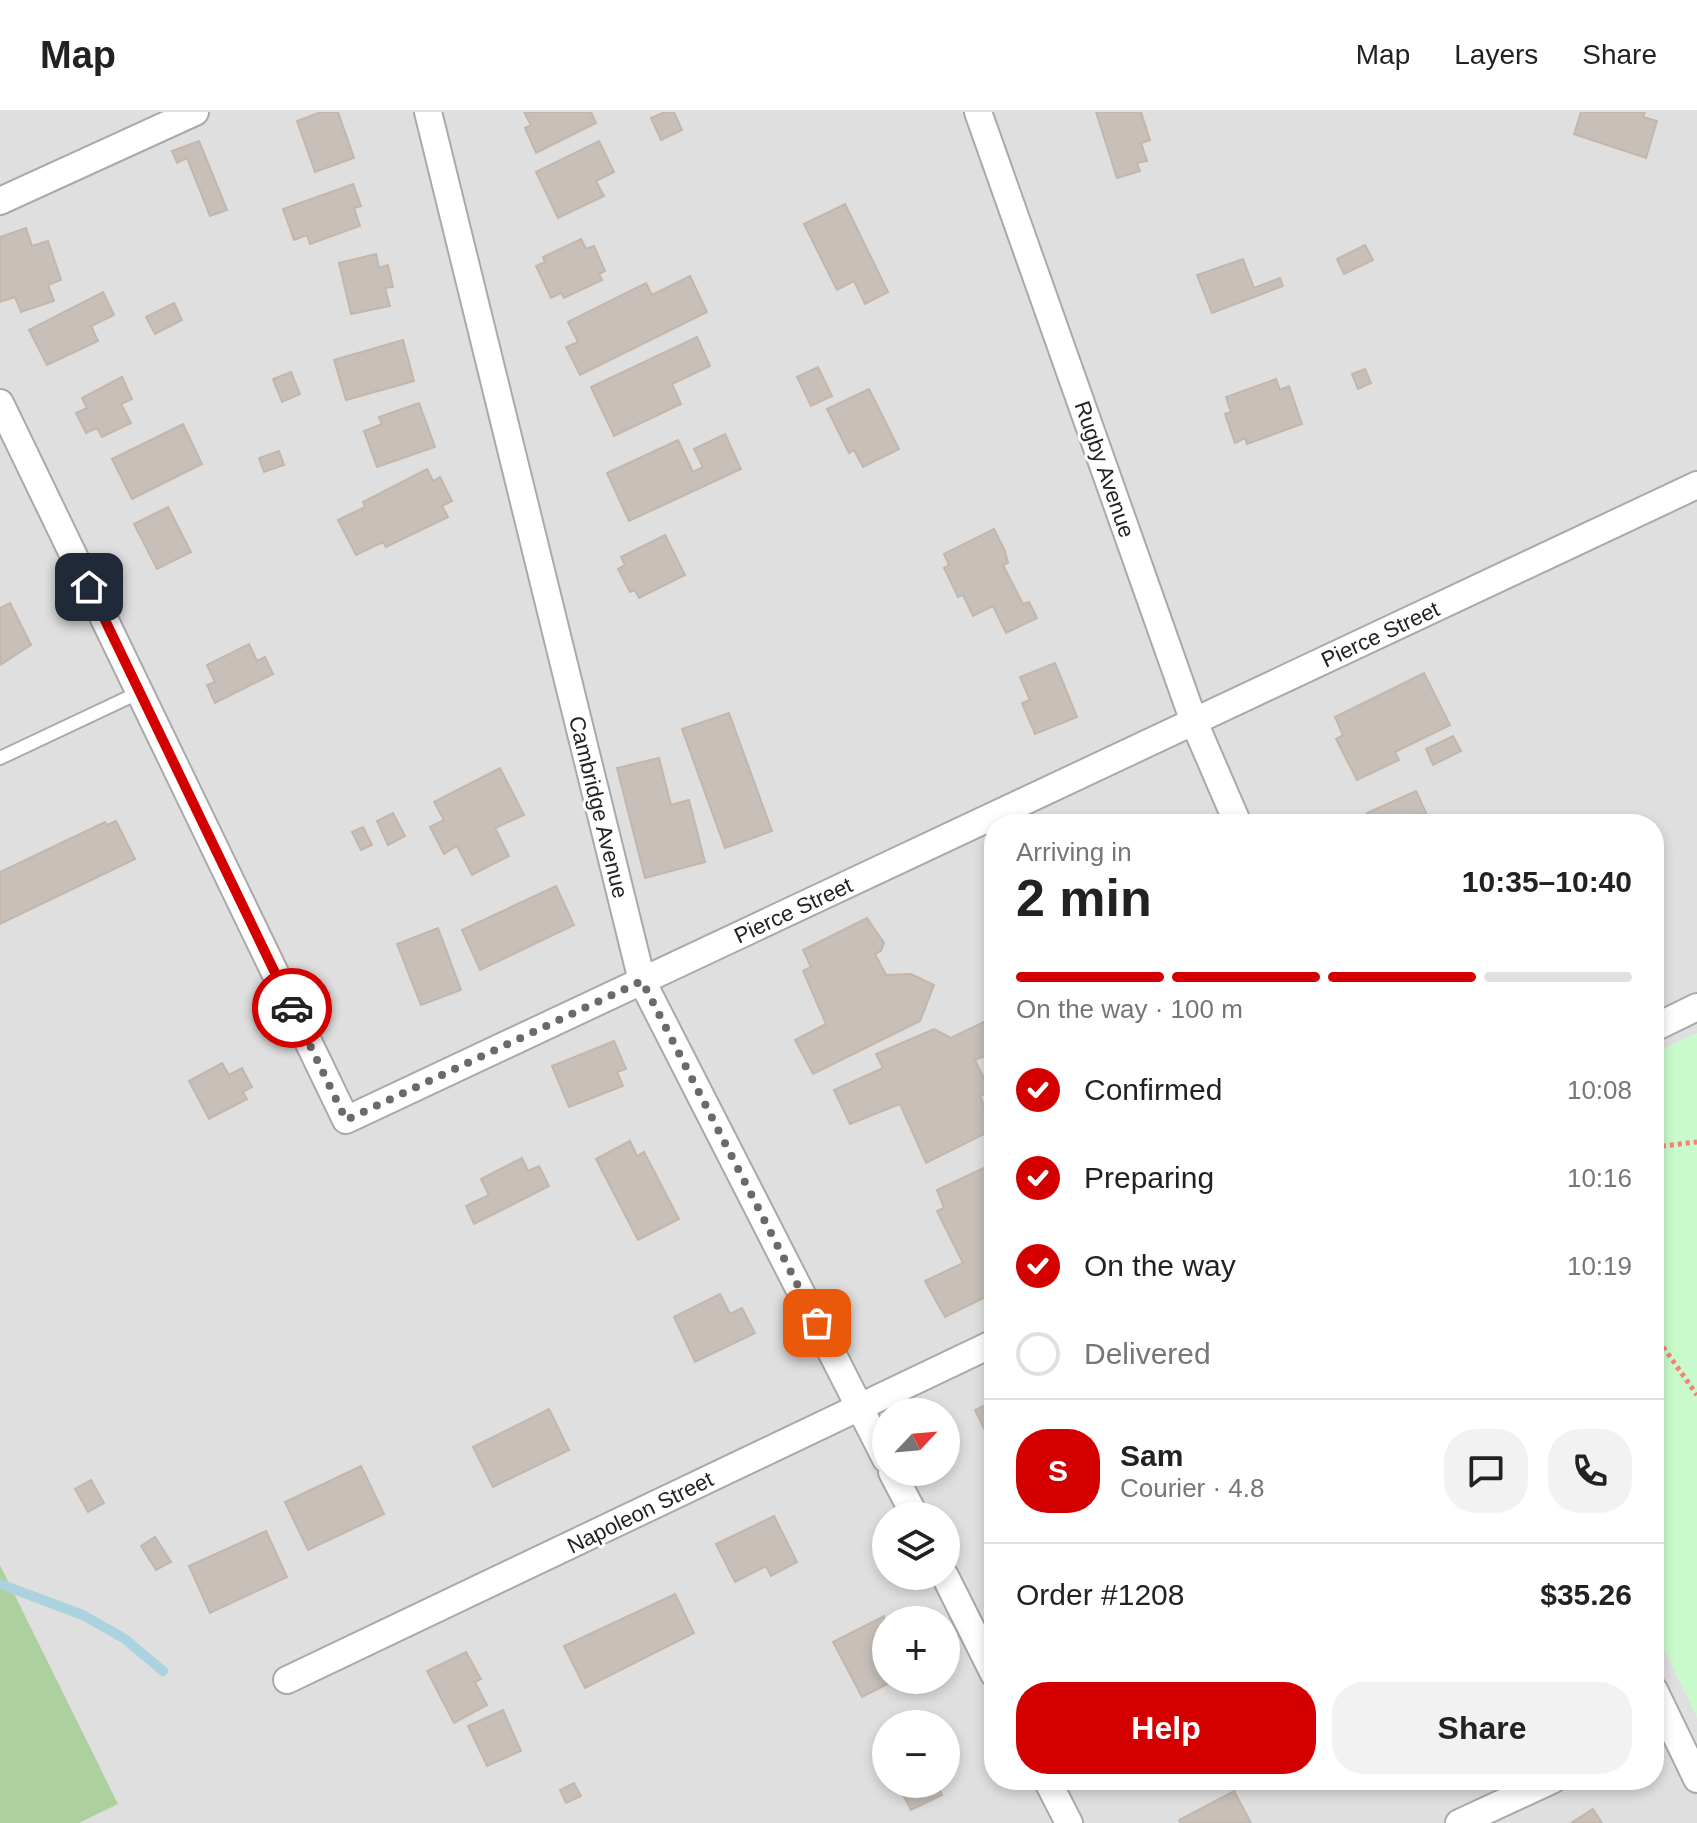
<!DOCTYPE html>
<html lang="en">
<head>
<meta charset="utf-8">
<style>
  body { margin:0; font-family:Helvetica,sans-serif; background:#f2f2f2; color:#222; height:100vh; display:flex; flex-direction:column; font-size:30px; white-space:nowrap }
  * { box-sizing:border-box; margin:0 }
  p { font-size:26px; color:#767676 }
  .icon { flex:none; width:44px; height:44px; fill:none; stroke:currentColor; stroke-width:2; stroke-linecap:round; stroke-linejoin:round }
  .map { position:relative; flex:1; overflow:hidden }
  .sheet { position:absolute; left:984px; top:702px; width:680px; height:976px; display:flex; flex-direction:column; background:#fff; border-radius:32px; box-shadow:0 4px 12px #0003 }
  .sheet>* { flex:none }
  .needle { width:52px; rotate:64deg }
  .tools { position:absolute; left:872px; top:1286px; display:grid; gap:16px }
  .tools a { display:grid; place-items:center; width:88px; height:88px; border-radius:50%; background:#fff; box-shadow:0 4px 12px #0003; font-size:40px }
  .pin { position:absolute; display:grid; place-items:center; width:68px; height:68px; color:#fff; margin:-34px; border-radius:16px; box-shadow:0 4px 12px #0006 }
  .courier { position:absolute; display:grid; place-items:center; width:80px; height:80px; margin:-40px; border:6px solid #d40000; border-radius:50%; background:#fff; color:#222; box-shadow:0 2px 10px #0007 }
  .headline em { font-style:normal; font-weight:700 }
  .headline div { display:flex; flex-direction:column-reverse }
  .headline { display:flex; align-items:center; justify-content:space-between; height:136px; padding:0 32px }
  h1 { font-size:52px; font-weight:700; line-height:60px }
  .bar { display:grid; grid-template-columns:repeat(4,1fr); gap:12px 8px; align-content:center; height:96px; padding:0 32px }
  .bar i { height:10px; border-radius:6px; background:#e0e0e0 }
  .bar .current { background:#d40000 }
  .bar p { grid-column:span 4 }
  .line { display:flex; align-items:center; gap:20px; padding:0 32px; border-top:2px solid #e0e0e0 }
  .line div { flex:1 }
  .round { display:grid; place-items:center; flex:none; width:84px; height:84px; border-radius:32px; background:#f2f2f2 }
  ol { padding:0 32px; list-style:none }
  li { display:flex; align-items:center; gap:24px; height:88px }
  li p { margin-inline-start:auto }
  li .icon { padding:8px; border-radius:50%; background:#d40000; color:#fff; stroke-width:4 }
  li:last-child { color:#767676 }
  li i { width:44px; height:44px; border:4px solid #e0e0e0; border-radius:50% }
  .button { display:flex; gap:16px; margin-top:auto; padding:16px 32px }
  .button a { flex:1; height:92px; border-radius:32px; background:#d40000; color:#fff; font-size:32px; font-weight:700; line-height:92px; text-align:center }
  .button a+a { background:#f2f2f2; color:#222 }
  header { display:flex; align-items:center; gap:48px; box-sizing:border-box; height:112px; padding:0 40px; background:#fff; border-bottom:2px solid #e0e0e0 }
  header strong { font-size:38px }
  nav { display:flex; gap:44px; margin-inline-start:auto; font-size:28px }
  .map>svg:first-child { display:block }
</style>
</head>
<body>
<header>
<strong>Map</strong>
<nav><a>Map</a><a>Layers</a><a>Share</a></nav>
</header>
<div class="map">
<svg width="1697" height="1711" viewBox="0 0 1697 1711">
  <rect width="100%" height="100%" fill="#f2efe9"/>
  <path fill="#e0dfdf" fill-rule="evenodd" d="M0,0H1697V921L1654,941V712H994V1668H1654V1516L1697,1605V1711H79L117,1691L0,1453ZM886,1300H946V1360H886ZM886,1404H946V1464H886ZM886,1508H946V1568H886ZM886,1612H946V1672H886Z"/>
  <polygon fill="#add19e" points="0,1453 118,1692 79,1711 0,1711"/>
  <polygon fill="#c8facc" points="1697,921 1697,1605 1654,1516 1654,941"/>
  <g fill="none" stroke-linecap="round" stroke-linejoin="round">
    <polyline stroke="#aad3df" stroke-width="10" points="0,1472 83,1503 125,1527 163,1559"/>
  </g>
  <g fill="#c7bfb8" stroke="#c4b6ab" stroke-width="2">
    <polygon points="321,0 338,0 354,46 315,60 297,9"/>
    <polygon points="524,0 591,0 596,11 536,41 525,16 531,13"/>
    <polygon points="665,0 674,0 682,18 661,28 651,6"/>
    <polygon points="1096,0 1141,0 1150,28 1141,31 1147,49 1137,51 1140,59 1117,66"/>
    <polygon points="1581,0 1645,0 1643,5 1657,9 1646,46 1574,22"/>
    <polygon points="199,29 227,98 210,104 187,46 177,51 172,39"/>
    <polygon points="599,29 614,60 596,69 604,84 558,106 536,60"/>
    <polygon points="353,72 361,94 354,96 360,114 310,132 307,123 294,128 283,97"/>
    <polygon points="845,92 888,180 865,192 854,169 837,178 804,112"/>
    <polygon points="26,116 32,134 48,129 61,168 48,173 54,189 21,200 15,185 0,190 0,125"/>
    <polygon points="581,127 586,137 594,134 605,159 599,162 602,168 564,186 561,181 551,186 536,154 545,150 543,145"/>
    <polygon points="1365,133 1373,148 1344,162 1337,147"/>
    <polygon points="376,142 379,156 388,153 393,175 385,176 390,194 351,202 339,151"/>
    <polygon points="1243,147 1254,176 1280,166 1283,174 1212,201 1197,163"/>
    <polygon points="690,164 707,200 580,263 566,235 578,230 568,210 646,171 652,183"/>
    <polygon points="103,180 114,203 91,214 98,229 47,253 29,218"/>
    <polygon points="174,191 182,208 155,222 146,205"/>
    <polygon points="697,225 710,254 672,272 681,292 614,324 591,275"/>
    <polygon points="403,228 414,269 346,288 334,248"/>
    <polygon points="818,255 832,284 811,294 797,265"/>
    <polygon points="1365,257 1371,271 1358,277 1352,262"/>
    <polygon points="291,260 300,282 282,290 273,267"/>
    <polygon points="122,265 132,287 121,292 131,311 102,325 97,316 86,321 76,301 87,296 82,286"/>
    <polygon points="1276,267 1280,278 1289,274 1302,312 1247,332 1245,326 1235,331 1225,302 1231,300 1226,285"/>
    <polygon points="869,277 899,337 863,355 854,338 849,341 827,297"/>
    <polygon points="419,291 435,335 377,355 364,319 382,312 379,305"/>
    <polygon points="183,312 202,352 132,387 112,347"/>
    <polygon points="725,322 741,357 629,409 607,361 678,328 693,360 703,355 694,337"/>
    <polygon points="279,339 284,353 264,360 259,346"/>
    <polygon points="427,357 433,369 440,365 452,389 442,394 448,405 386,435 383,430 356,443 338,408 365,395 363,390"/>
    <polygon points="168,395 191,440 157,457 134,412"/>
    <polygon points="994,417 1005,439 1008,451 1003,453 1023,492 1029,490 1037,506 1006,521 993,494 973,504 963,483 958,485 944,456 949,453 944,442"/>
    <polygon points="665,423 685,463 639,486 635,478 630,480 618,457 625,453 621,445"/>
    <polygon points="10,491 31,533 0,553 0,496"/>
    <polygon points="249,532 257,549 265,545 273,562 215,591 207,573 215,570 207,553"/>
    <polygon points="1055,551 1077,605 1035,622 1022,591 1030,588 1020,565"/>
    <polygon points="1424,561 1450,613 1395,640 1399,648 1357,668 1336,627 1343,623 1335,605"/>
    <polygon points="729,601 772,719 725,736 682,617"/>
    <polygon points="1453,624 1461,639 1433,653 1426,637"/>
    <polygon points="659,646 671,693 689,688 705,750 645,766 617,656"/>
    <polygon points="500,656 524,703 495,716 509,744 472,763 457,734 444,742 430,715 444,708 434,690"/>
    <polygon points="1416,679 1431,712 1372,712 1367,701"/>
    <polygon points="393,701 405,724 388,733 377,709"/>
    <polygon points="116,709 135,747 0,812 0,760 105,710 107,713"/>
    <polygon points="363,715 372,733 361,738 352,720"/>
    <polygon points="556,774 574,813 480,858 462,818"/>
    <polygon points="867,806 884,831 881,839 875,842 886,863 911,862 934,873 920,909 813,962 795,928 826,912 803,859 811,855 803,838"/>
    <polygon points="438,816 461,878 421,893 397,832"/>
    <polygon points="994,905 994,940 975,948 990,979 980,984 994,1017 926,1051 900,992 850,1012 834,978 883,956 876,942 934,917 951,926"/>
    <polygon points="614,929 626,957 617,960 623,974 569,995 552,954"/>
    <polygon points="222,951 229,963 242,956 252,975 243,980 247,987 209,1007 189,969"/>
    <polygon points="630,1029 637,1044 644,1040 679,1107 638,1128 596,1047"/>
    <polygon points="522,1046 528,1059 539,1054 549,1074 474,1112 466,1094 489,1083 481,1067"/>
    <polygon points="994,1051 994,1181 945,1205 925,1169 963,1151 937,1099 944,1096 937,1078"/>
    <polygon points="720,1182 730,1202 742,1196 755,1221 695,1250 674,1205"/>
    <polygon points="994,1289 994,1337 975,1298"/>
    <polygon points="549,1297 569,1338 493,1375 473,1335"/>
    <polygon points="361,1354 384,1402 308,1438 285,1390"/>
    <polygon points="91,1368 104,1391 88,1400 75,1377"/>
    <polygon points="774,1404 797,1450 771,1464 766,1454 735,1470 716,1432"/>
    <polygon points="266,1419 287,1465 210,1501 189,1454"/>
    <polygon points="155,1425 171,1450 156,1458 141,1434"/>
    <polygon points="675,1482 694,1521 585,1576 564,1534"/>
    <polygon points="884,1504 886,1568 895,1568 862,1585 833,1530"/>
    <polygon points="466,1540 481,1567 475,1570 487,1593 454,1611 427,1559"/>
    <polygon points="503,1598 521,1639 487,1654 468,1614"/>
    <polygon points="574,1671 581,1684 566,1691 560,1678"/>
    <polygon points="910,1672 937,1672 942,1683 911,1698 900,1677"/>
    <polygon points="1234,1679 1251,1711 1181,1711 1179,1708"/>
    <polygon points="1593,1697 1602,1711 1571,1711"/>
  </g>
  <g fill="none" stroke-linecap="round" stroke-linejoin="round">
    <g stroke="#a9a9a9" stroke-width="16">
      <polyline id="service" points="0,646 140,580"/>
    </g>
    <g stroke="#a9a9a9" stroke-width="30">
      <g id="minor">
        <polyline points="428,0 642,869 886,1347"/>
        <polyline points="978,0 1194,610 1238,712"/>
        <polyline points="0,89 195,0"/>
        <polyline points="0,291 346,1008 1697,373"/>
        <polyline points="1654,916 1697,895"/>
        <polyline points="892,1360 915,1404"/>
        <polyline points="945,1464 994,1562"/>
        <polyline points="287,1568 994,1231"/>
        <polyline points="1654,1578 1697,1667"/>
        <polyline points="1047,1668 1069,1711"/>
        <polyline points="1459,1711 1552,1668"/>
      </g>
    </g>
    <g stroke="#fa8072" stroke-width="5" stroke-dasharray="4 4" stroke-linecap="butt">
      <polyline points="1654,1035 1697,1030"/>
      <polyline points="1654,1222 1697,1283"/>
    </g>
    <use href="#service" stroke="#fff" stroke-width="12"/>
    <use href="#minor" stroke="#fff" stroke-width="26"/>
  </g>
  <g fill="none" stroke-linecap="round" stroke-linejoin="round">
    <polyline stroke="#6b6a68" stroke-width="8" stroke-dasharray="0 14.4" points="292,896 346,1008 642,869 817,1211"/>
    <polyline stroke="#d40000" stroke-width="10" points="89,475 292,896"/>
  </g>
  <g text-anchor="middle" stroke-width="6" stroke-linejoin="round" paint-order="stroke">
    <g font-size="22" fill="#222" stroke="#fff">
      <text transform="translate(1105 357) rotate(71)" y="8">Rugby Avenue</text>
      <text transform="translate(1380 522) rotate(-25)" y="8">Pierce Street</text>
      <text transform="translate(599 695) rotate(76)" y="8">Cambridge Avenue</text>
      <text transform="translate(793 798) rotate(-25)" y="8">Pierce Street</text>
      <text transform="translate(640 1400) rotate(-26)" y="8">Napoleon Street</text>
    </g>
  </g>
</svg>
<div class="tools">
<a><svg class="needle" viewBox="-14 -14 28 28"><path d="M0-13l5 13h-10z" fill="#e53935"/><path d="M0 13l5-13h-10z" fill="#767676"/></svg></a>
<a><svg class="icon" aria-label="layers" viewBox="0 0 24 24"><path d="M12 4l9 5-9 5-9-5zM3 14l9 5 9-5"/></svg></a>
<a>+</a>
<a>−</a>
</div>
<div class="pin" style="left:817px;top:1211px;background:#ea580c"><svg class="icon" aria-label="bag" viewBox="0 0 24 24"><path d="M5 8h14l-1 12H6zM9 8a3 3 0 0 1 6 0"/></svg></div>
<div class="pin" style="left:89px;top:475px;background:#1f2937"><svg class="icon" aria-label="home" viewBox="0 0 24 24"><path d="M3 11l9-7 9 7M6 9v11h12V9"/></svg></div>
<div class="courier" style="left:292px;top:896px"><svg class="icon" aria-label="car" viewBox="0 0 24 24"><path d="M5 17H2v-5l4-1 3-4h7l3 4 3 1v5h-3M9 17h6M6 11h13"/><circle cx="7" cy="17" r="2"/><circle cx="17" cy="17" r="2"/></svg></div>
<section class="sheet">
<div class="headline"><div><h1>2 min</h1><p>Arriving in</p></div><em>10:35–10:40</em></div>
<div class="bar"><i class="current"></i><i class="current"></i><i class="current"></i><i></i><p>On the way · 100 m</p></div>
<ol>
<li><svg class="icon" aria-label="check" viewBox="0 0 24 24"><path d="M5 12l5 5 9-10"/></svg>Confirmed<p>10:08</p></li>
<li><svg class="icon" aria-label="check" viewBox="0 0 24 24"><path d="M5 12l5 5 9-10"/></svg>Preparing<p>10:16</p></li>
<li><svg class="icon" aria-label="check" viewBox="0 0 24 24"><path d="M5 12l5 5 9-10"/></svg>On the way<p>10:19</p></li>
<li><i></i>Delivered</li>
</ol>
<div class="line" style="height:144px"><b class="round" style="background:#d40000;color:#fff">S</b><div><b>Sam</b><p>Courier · 4.8</p></div><a class="round"><svg class="icon" aria-label="chat" viewBox="0 0 24 24"><path d="M4 5h16v11H9l-5 4z"/></svg></a><a class="round"><svg class="icon" aria-label="phone" viewBox="0 0 24 24"><path d="M5 4h4l2 5-3 2q2 4 5 5l2-3 5 2v4C11 20 4 13 5 4z"/></svg></a></div>
<div class="line" style="height:104px"><div>Order #1208</div><b>$35.26</b></div>
<div class="button"><a>Help</a><a>Share</a></div>
</section>
</div>
</body>
</html>
